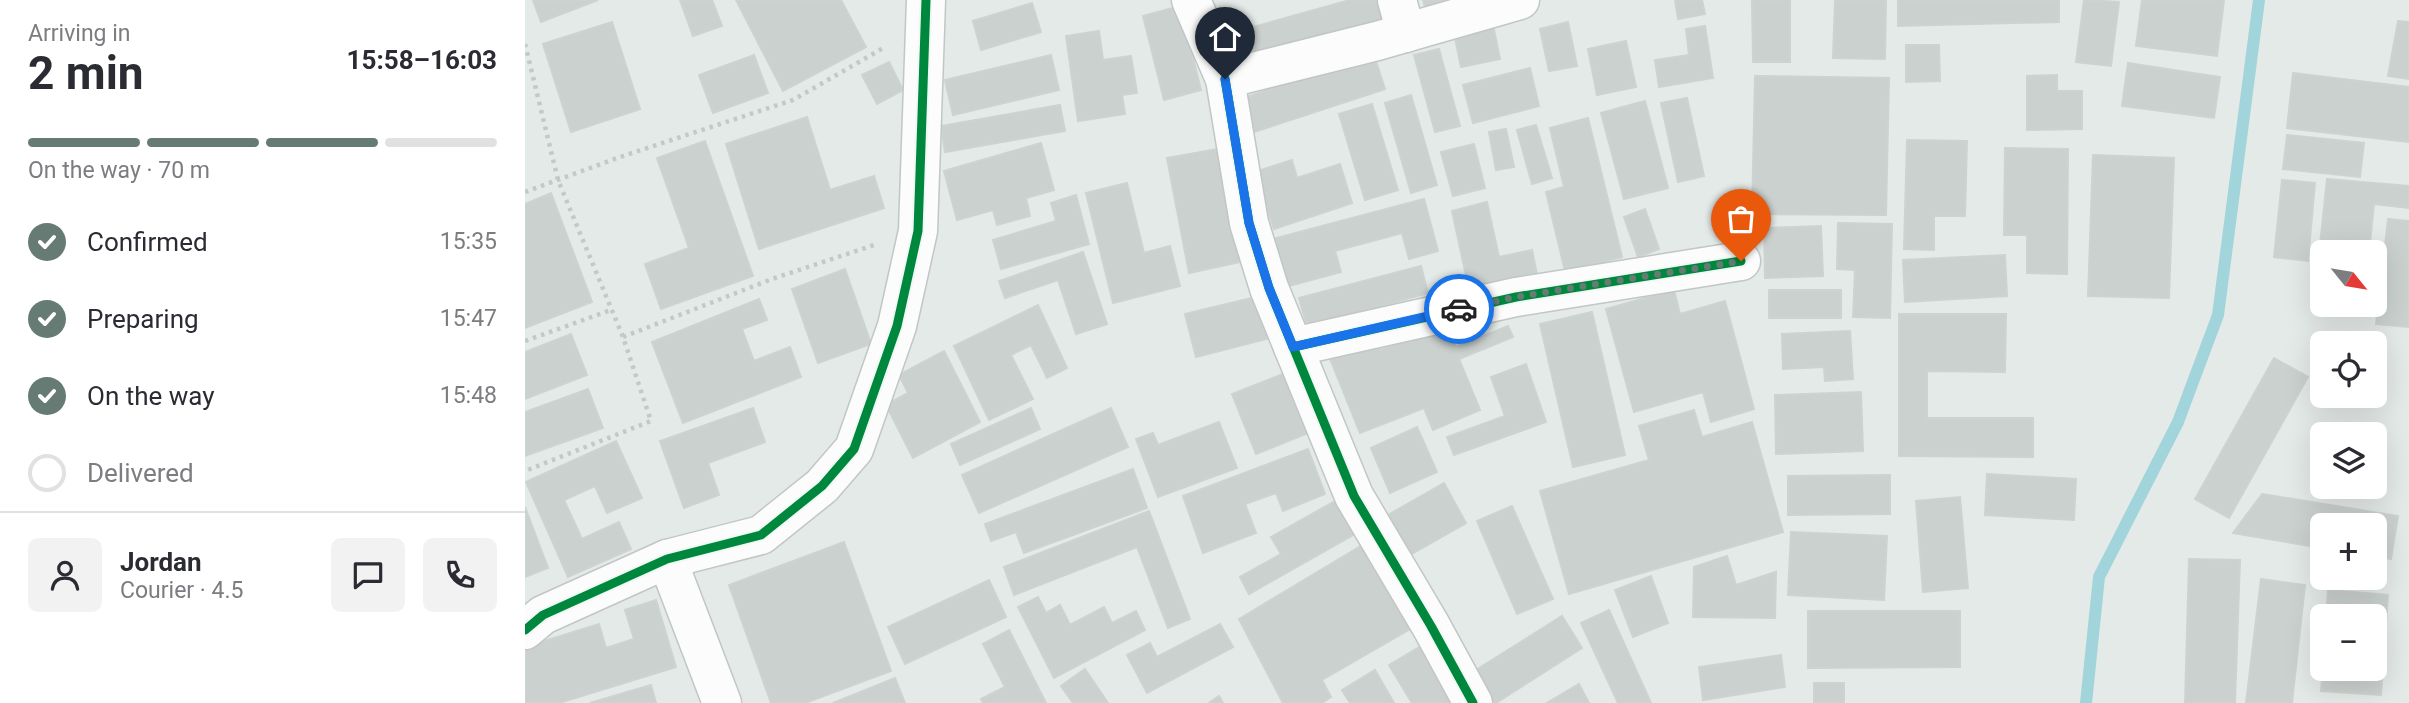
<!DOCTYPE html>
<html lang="en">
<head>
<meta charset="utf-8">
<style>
  body { margin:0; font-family:Roboto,sans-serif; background:#f2f2f3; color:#2b2b33; height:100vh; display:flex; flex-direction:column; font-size:26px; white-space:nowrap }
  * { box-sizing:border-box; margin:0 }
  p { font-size:23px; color:#7c7c81 }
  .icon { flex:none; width:38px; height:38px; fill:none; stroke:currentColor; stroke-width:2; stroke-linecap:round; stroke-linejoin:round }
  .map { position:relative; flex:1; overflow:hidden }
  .side { display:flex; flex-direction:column; background:#fff; width:525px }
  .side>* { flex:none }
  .needle { width:46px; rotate:120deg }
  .buttons { position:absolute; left:1785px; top:240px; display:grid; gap:14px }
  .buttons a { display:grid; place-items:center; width:77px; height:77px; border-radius:10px; background:#fff; box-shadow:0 7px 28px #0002; font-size:35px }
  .pin { position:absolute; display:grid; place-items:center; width:60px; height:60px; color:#fff; margin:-72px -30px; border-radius:50% 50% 50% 0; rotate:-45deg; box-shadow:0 0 7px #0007 }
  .pin .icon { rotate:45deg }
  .courier { position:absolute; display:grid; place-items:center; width:70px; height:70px; margin:-35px; border:5px solid #1a73e8; border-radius:50%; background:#fff; color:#222; box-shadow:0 2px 9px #0007 }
  .summary em { font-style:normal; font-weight:700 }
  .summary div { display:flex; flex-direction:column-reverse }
  .summary { display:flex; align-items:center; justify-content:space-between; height:119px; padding:0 28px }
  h1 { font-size:46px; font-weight:700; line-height:52px }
  .bar { display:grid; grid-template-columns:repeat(4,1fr); gap:10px 7px; align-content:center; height:84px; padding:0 28px }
  .bar i { height:9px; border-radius:5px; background:#e1e1e2 }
  .bar .active { background:#657b74 }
  .bar p { grid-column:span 4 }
  .line { display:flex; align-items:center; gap:18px; padding:0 28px; border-top:2px solid #e1e1e2 }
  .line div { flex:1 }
  .round { display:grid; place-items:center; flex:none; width:74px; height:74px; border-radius:10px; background:#f2f2f3 }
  ol { padding:0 28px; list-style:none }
  li { display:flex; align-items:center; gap:21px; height:77px }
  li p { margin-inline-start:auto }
  li .icon { padding:7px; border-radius:50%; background:#657b74; color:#fff; stroke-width:4 }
  li:last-child { color:#7c7c81 }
  li i { width:38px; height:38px; border:4px solid #e1e1e2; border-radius:50% }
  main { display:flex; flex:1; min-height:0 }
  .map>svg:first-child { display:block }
</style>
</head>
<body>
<main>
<section class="side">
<div class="summary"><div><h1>2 min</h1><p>Arriving in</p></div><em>15:58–16:03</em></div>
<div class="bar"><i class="active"></i><i class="active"></i><i class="active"></i><i></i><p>On the way · 70 m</p></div>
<ol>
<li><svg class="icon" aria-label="check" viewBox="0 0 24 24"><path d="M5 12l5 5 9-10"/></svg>Confirmed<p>15:35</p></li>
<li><svg class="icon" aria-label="check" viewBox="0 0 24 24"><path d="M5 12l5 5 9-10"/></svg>Preparing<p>15:47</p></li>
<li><svg class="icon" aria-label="check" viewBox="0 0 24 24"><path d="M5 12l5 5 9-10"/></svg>On the way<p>15:48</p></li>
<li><i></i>Delivered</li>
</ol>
<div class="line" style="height:126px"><a class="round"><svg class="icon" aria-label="person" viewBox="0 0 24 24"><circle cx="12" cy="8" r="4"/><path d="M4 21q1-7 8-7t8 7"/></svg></a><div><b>Jordan</b><p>Courier · 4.5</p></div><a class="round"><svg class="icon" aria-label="chat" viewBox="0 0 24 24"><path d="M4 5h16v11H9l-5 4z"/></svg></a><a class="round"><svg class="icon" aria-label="phone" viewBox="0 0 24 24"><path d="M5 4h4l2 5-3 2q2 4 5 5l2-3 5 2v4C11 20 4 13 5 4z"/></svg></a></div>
</section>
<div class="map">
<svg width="1884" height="703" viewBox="0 0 1884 703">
  <rect width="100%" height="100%" fill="#e4eae7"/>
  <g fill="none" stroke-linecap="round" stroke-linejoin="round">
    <polyline stroke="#a1d4db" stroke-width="12" points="1561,703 1574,577 1653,422 1693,315 1734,0"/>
  </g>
  <g fill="#cbd1ce" stroke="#ccd3d0" stroke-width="2">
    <polygon points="8,0 73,0 16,22"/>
    <polygon points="155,0 187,0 197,26 168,36"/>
    <polygon points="211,0 316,0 341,47 258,91"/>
    <polygon points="825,0 857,0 863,25 713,68 703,34"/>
    <polygon points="898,0 919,0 900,7"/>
    <polygon points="1150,0 1177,0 1180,14 1153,19"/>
    <polygon points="1227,0 1265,0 1265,62 1228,62"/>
    <polygon points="1310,0 1361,0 1360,59 1308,58"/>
    <polygon points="1373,0 1534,0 1534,22 1373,26"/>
    <polygon points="1559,0 1594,2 1586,66 1551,62"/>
    <polygon points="1617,0 1699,0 1692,56 1611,46"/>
    <polygon points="507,3 516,32 456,50 448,21"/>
    <polygon points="655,6 676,90 639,100 618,16"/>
    <polygon points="1873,21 1884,22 1884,79 1863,76"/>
    <polygon points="87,22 115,109 46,132 18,44"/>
    <polygon points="1043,22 1052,66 1024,71 1015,29"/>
    <polygon points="968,25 975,59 936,67 929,33"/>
    <polygon points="1180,26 1188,78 1134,87 1130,60 1164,55 1161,29"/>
    <polygon points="574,31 578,60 606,56 612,93 597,95 600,114 553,121 541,36"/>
    <polygon points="1101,41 1111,87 1072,95 1063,49"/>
    <polygon points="1381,45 1414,45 1415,81 1381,82"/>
    <polygon points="914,49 935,126 910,132 889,55"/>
    <polygon points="229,55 243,93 188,113 174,75"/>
    <polygon points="526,55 534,90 428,115 420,80"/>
    <polygon points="849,55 860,89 726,133 716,99"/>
    <polygon points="364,62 378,90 352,104 337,75"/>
    <polygon points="1603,63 1695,77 1689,118 1597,106"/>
    <polygon points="1005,68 1014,106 948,123 938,85"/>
    <polygon points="1768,73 1884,87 1884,142 1762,128"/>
    <polygon points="1532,75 1532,91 1557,91 1557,129 1502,130 1502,76"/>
    <polygon points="1230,76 1364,78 1361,215 1227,214"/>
    <polygon points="886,95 912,185 886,193 860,103"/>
    <polygon points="1162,98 1179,176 1153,182 1136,103"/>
    <polygon points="1120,101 1143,188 1099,199 1076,113"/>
    <polygon points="847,104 873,190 840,200 814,114"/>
    <polygon points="535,105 540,131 420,152 416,126"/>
    <polygon points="282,117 305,190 349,176 359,208 234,249 201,144"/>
    <polygon points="1063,118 1097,257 1040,271 1021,192 1039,187 1025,128"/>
    <polygon points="1011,125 1027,178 1007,184 992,130"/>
    <polygon points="981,129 989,167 971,170 964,132"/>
    <polygon points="1762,135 1839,143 1835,177 1758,169"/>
    <polygon points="1382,140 1442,141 1440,216 1409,216 1409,250 1379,249"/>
    <polygon points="180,141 228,276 136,309 120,264 164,248 132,158"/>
    <polygon points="516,143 529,190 501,198 505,216 472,225 468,210 432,220 419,171"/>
    <polygon points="949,144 960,188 928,196 916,152"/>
    <polygon points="1480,148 1543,149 1542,274 1502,273 1502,235 1479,235"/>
    <polygon points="693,149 715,262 664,273 642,158"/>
    <polygon points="1568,155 1649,158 1644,298 1563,296"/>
    <polygon points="767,160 772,178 815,164 827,203 749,229 730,172"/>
    <polygon points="1802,179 1884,186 1883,208 1849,204 1844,252 1797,252 1797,265 1793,264"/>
    <polygon points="1757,180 1790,183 1783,261 1749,257"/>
    <polygon points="602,183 619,253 645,246 655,286 588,303 561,193"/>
    <polygon points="26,193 67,302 0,328 0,204"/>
    <polygon points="551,195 564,244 476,269 468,240 531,221 526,203"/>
    <polygon points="899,199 913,251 884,259 877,233 810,251 816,272 760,287 748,239"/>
    <polygon points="962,202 974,257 1007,250 1013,279 945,294 927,211"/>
    <polygon points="1120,209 1134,249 1113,257 1099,217"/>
    <polygon points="1863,219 1884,221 1884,327 1851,324"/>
    <polygon points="1313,223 1367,224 1365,318 1328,317 1330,270 1312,269"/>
    <polygon points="1296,226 1298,276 1240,278 1239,228"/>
    <polygon points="558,252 582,324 551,334 533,280 480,298 474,281"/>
    <polygon points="1480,255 1482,296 1380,302 1378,260"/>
    <polygon points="896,266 903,293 782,326 774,298"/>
    <polygon points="320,269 346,344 293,363 267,289"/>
    <polygon points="1149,290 1155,314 1200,301 1229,409 1186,422 1178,392 1109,412 1081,309"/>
    <rect x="1244" y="290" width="72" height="28"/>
    <polygon points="735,296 745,338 671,357 660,314"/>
    <polygon points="234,299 242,320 217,329 229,361 265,347 276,377 158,423 127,342"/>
    <polygon points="513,305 542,368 522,378 506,345 486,355 508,399 464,420 429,346"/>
    <polygon points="1067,312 1100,455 1048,467 1015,324"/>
    <polygon points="1374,314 1481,314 1480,372 1402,371 1402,418 1508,418 1508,457 1374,456"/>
    <polygon points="921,323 931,347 983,326 988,337 934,359 955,410 908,430 899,408 835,433 802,351 842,335 856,350"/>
    <polygon points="1325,331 1328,379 1300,381 1299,367 1258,369 1257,334"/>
    <polygon points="46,334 62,375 0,399 0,352"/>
    <polygon points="419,351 455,422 388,458 361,405 383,393 374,375"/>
    <polygon points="1749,358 1783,377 1704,518 1670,499"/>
    <polygon points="1001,364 1021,422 929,455 922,437 980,416 966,377"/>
    <polygon points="758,374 781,434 731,454 707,394"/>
    <polygon points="63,389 78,428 0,456 0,412"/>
    <polygon points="1336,392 1338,451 1251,454 1250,395"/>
    <polygon points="228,408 240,442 183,463 194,495 159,508 135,441"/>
    <polygon points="506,408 515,429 435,465 426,444"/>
    <polygon points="586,408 603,447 454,513 437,475"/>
    <polygon points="1169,410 1177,437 1227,422 1258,532 1044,594 1015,491 1124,460 1114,426"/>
    <polygon points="694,422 712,468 633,497 611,439 628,433 633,445"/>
    <polygon points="892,427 912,472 865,493 846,448"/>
    <polygon points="91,441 117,498 82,513 70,486 39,500 57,539 94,522 106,549 43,577 1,482"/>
    <polygon points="783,449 800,494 758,511 751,493 720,504 731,533 678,553 658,496"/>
    <polygon points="608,469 622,508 499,553 491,532 466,541 460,524"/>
    <polygon points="1462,474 1551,479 1549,520 1460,515"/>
    <polygon points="1365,475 1365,514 1263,515 1263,476"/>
    <polygon points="919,483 941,523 878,559 856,519"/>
    <polygon points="1737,494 1873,516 1866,559 1850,556 1850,525 1797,525 1797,548 1708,533"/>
    <polygon points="1435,497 1443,588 1398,592 1391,501"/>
    <polygon points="810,501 828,535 724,594 715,577 756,554 746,537"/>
    <polygon points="987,506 1028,599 992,614 952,521"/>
    <polygon points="0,507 23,568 0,577"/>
    <polygon points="624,511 665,619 643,628 612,547 489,595 479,567"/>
    <polygon points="1266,532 1362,536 1359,600 1263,595"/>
    <polygon points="844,541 894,624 797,680 806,697 797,703 758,703 714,619"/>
    <polygon points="319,542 366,671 280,703 246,703 204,585"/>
    <polygon points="1202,556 1211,585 1251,572 1250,618 1168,617 1169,567"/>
    <polygon points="1664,559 1715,560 1710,703 1660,703"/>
    <polygon points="1126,576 1143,623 1108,637 1090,590"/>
    <polygon points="1736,579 1780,585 1767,703 1721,703"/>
    <polygon points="464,580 481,617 380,664 363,627"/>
    <polygon points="1803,590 1863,595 1856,695 1796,691 1798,668 1850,668 1850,616 1801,616"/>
    <polygon points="513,597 521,613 535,605 545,625 579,607 587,623 611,611 620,630 529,678 493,607"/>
    <polygon points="131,600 151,667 34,703 0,703 0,647 74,624 81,648 109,639 100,610"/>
    <polygon points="1084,610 1126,703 1093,703 1056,623"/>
    <polygon points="1283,611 1435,611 1435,667 1283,668"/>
    <polygon points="1037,616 1057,648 971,703 962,703 943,675"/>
    <polygon points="695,624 708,647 622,693 602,655 625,643 632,657"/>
    <polygon points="484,630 521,703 458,703 456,699 480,687 458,644"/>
    <polygon points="896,646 930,703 887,703 864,665"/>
    <polygon points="1256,655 1260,687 1178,700 1174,667"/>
    <polygon points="560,669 583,703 548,703 536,686"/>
    <polygon points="850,670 869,703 825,703 817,690"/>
    <polygon points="370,678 380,703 308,703"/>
    <rect x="1289" y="683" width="30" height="20"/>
    <polygon points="1054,684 1064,703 1022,703"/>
    <polygon points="126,685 131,703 65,703"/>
    <polygon points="694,696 698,703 684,703"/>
  </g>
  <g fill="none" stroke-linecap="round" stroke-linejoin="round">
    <g stroke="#c1c7c4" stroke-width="41">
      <g id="street">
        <polyline points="666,0 700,79 852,41 995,0"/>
        <polyline points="872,0 881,33"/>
        <polyline points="700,79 724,223 744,288 829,496 906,626 948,703"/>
        <polyline points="768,347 991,297 1216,261"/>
        <polyline points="142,559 197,703"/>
        <polyline points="0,630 18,615 142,559 236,535 297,486 329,449 372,326 393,231 401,0"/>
      </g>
    </g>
    <g stroke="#c0cac6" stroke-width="4.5" stroke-dasharray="3.5 5" stroke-linecap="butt">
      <polyline points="0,44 33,180 98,337 126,421 0,471"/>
      <polyline points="0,192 95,157 268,100 360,47"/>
      <polyline points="98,337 247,279 349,245"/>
      <polyline points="0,341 86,310"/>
    </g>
    <use href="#street" stroke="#fbfcfb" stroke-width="38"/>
    <g stroke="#f1f9f5" stroke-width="13">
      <g id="cycleway">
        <polyline points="700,79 724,223 744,288 829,496 906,626 948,703"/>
        <polyline points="768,347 991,297 1216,261"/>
        <polyline points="0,630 18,615 142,559 236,535 297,486 329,449 372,326 393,231 401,0"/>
      </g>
    </g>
    <use href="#cycleway" stroke="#00873e" stroke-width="9"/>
  </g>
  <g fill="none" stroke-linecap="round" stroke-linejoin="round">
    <polyline stroke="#657b74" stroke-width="7" stroke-dasharray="0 12.6" points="934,309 991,297 1216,261"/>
    <polyline stroke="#1a73e8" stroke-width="9" points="700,79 724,223 744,288 768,347 934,309"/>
  </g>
</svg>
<div class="buttons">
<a><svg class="needle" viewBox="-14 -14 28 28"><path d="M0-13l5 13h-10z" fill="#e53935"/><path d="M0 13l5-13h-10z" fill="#7c7c81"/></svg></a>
<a><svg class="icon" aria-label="locate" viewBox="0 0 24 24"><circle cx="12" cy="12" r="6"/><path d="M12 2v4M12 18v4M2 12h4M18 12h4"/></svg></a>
<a><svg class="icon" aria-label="layers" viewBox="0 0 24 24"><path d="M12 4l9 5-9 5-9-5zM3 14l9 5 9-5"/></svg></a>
<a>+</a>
<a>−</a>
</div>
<div class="pin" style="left:1216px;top:261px;background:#ea580c"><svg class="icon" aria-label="bag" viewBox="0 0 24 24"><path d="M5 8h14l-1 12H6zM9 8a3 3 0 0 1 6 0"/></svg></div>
<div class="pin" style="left:700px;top:79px;background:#1f2937"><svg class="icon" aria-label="home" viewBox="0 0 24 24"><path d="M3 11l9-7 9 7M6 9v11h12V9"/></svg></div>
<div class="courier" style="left:934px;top:309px"><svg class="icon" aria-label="car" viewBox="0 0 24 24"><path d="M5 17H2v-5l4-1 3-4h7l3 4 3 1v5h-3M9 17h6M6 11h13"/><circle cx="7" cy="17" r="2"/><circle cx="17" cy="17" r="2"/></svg></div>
</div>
</main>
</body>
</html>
